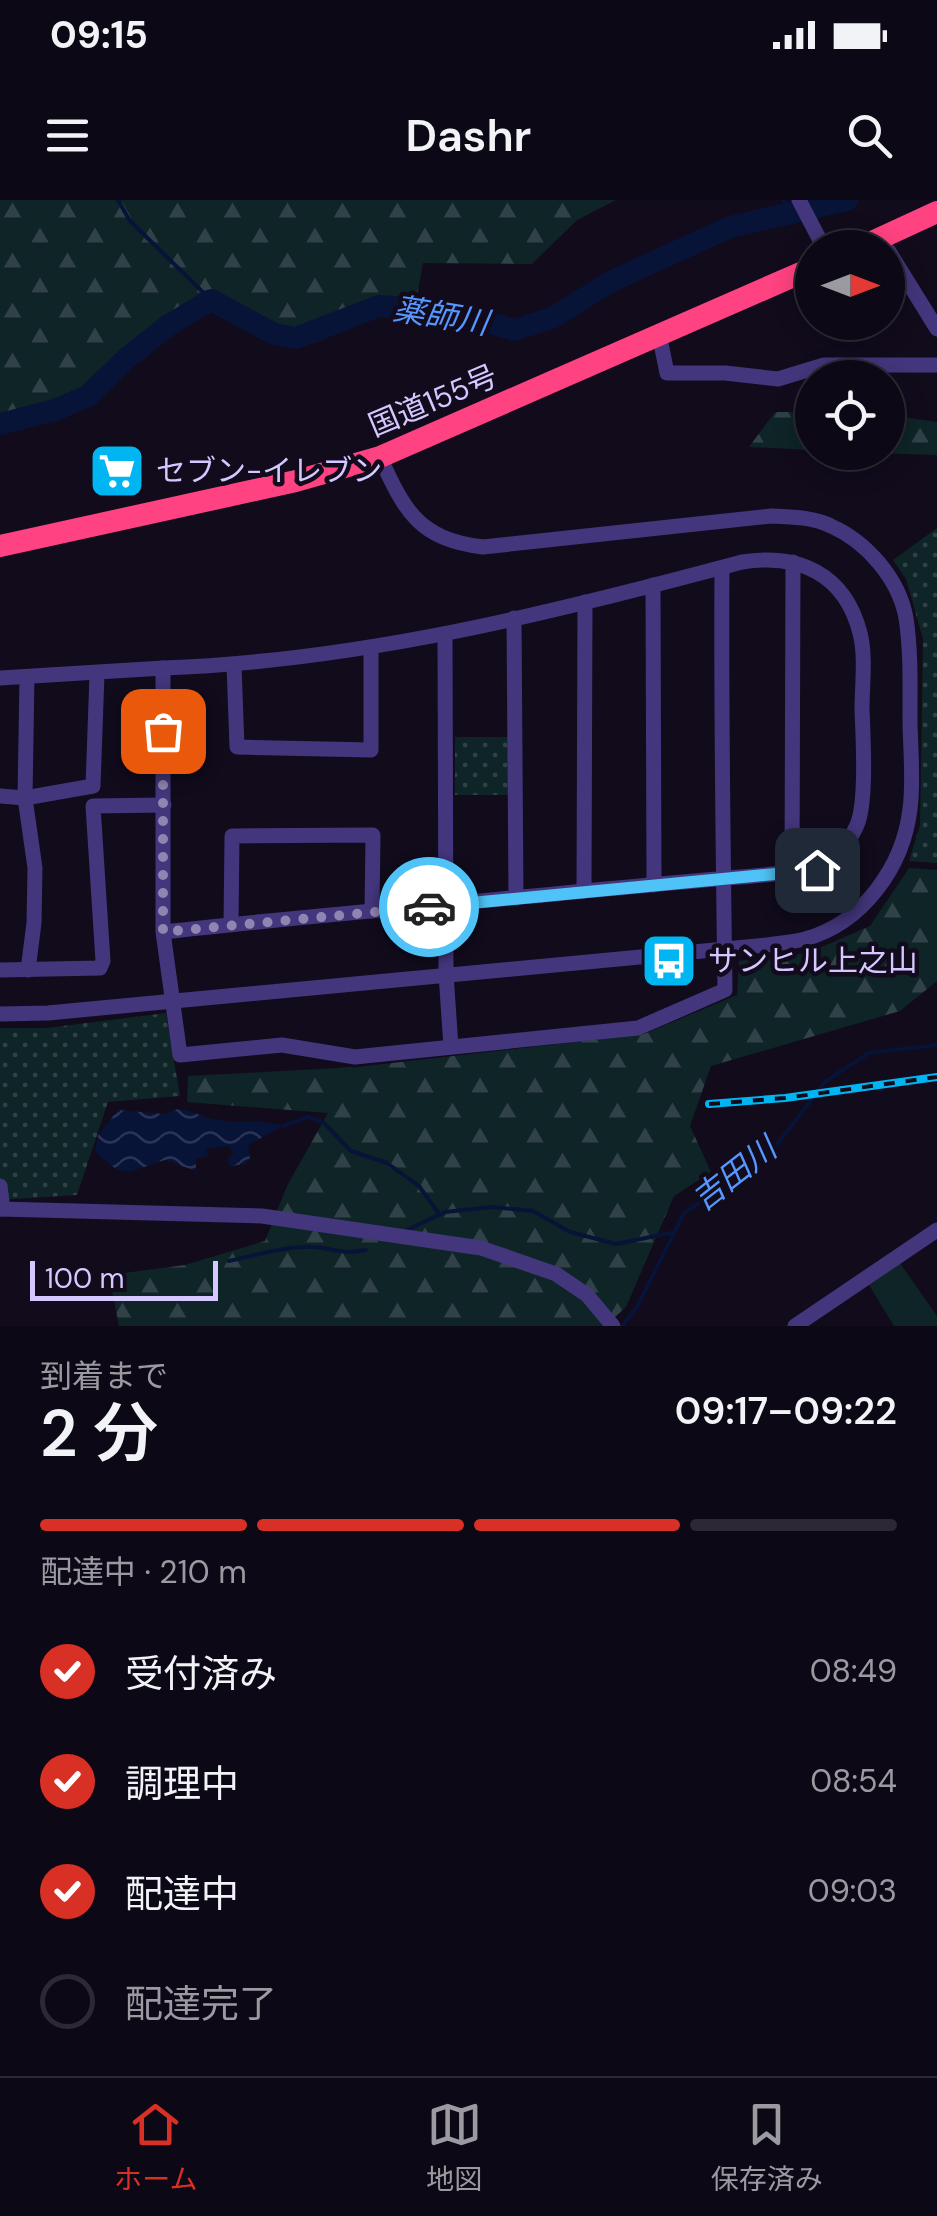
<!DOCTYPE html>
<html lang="ja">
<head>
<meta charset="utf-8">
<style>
  body { margin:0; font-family:"DM Sans","Noto Sans JP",sans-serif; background:#16111e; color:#f1f3f6; height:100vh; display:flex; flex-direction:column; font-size:38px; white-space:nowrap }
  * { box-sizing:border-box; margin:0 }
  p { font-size:32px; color:#9a9aa0 }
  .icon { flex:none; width:55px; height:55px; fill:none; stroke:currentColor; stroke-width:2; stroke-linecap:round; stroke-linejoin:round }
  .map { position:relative; height:1126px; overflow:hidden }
  .drawer { display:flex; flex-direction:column; background:#0d0815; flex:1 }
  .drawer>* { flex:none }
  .needle { width:65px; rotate:90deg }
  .fabs { position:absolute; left:795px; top:30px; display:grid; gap:20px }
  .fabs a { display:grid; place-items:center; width:110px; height:110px; border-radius:50%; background:#0d0815; box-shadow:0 5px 25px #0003,0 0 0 2px #2d2934; font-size:50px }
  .scale { position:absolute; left:30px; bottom:25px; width:188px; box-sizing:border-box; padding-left:10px; border:5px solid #d5c7ff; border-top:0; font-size:28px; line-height:35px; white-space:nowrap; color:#d5c7ff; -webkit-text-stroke:8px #110b1c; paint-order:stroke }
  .pin { position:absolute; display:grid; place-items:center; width:85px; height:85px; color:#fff; margin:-42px; border-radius:20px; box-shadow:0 5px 15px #0006 }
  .courier { position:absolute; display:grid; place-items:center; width:100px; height:100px; margin:-50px; border:8px solid #4fc3f7; border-radius:50%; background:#fff; color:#222; box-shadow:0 2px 12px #0007 }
  .headline em { font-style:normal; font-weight:600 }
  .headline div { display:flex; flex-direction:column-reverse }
  .headline { display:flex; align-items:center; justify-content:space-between; height:170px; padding:0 40px }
  h1 { font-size:65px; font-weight:600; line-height:75px }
  .bar { display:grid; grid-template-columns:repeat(4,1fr); gap:15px 10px; align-content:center; height:120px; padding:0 40px }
  .bar i { height:12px; border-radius:8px; background:#2d2934 }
  .bar .current { background:#d93025 }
  .bar p { grid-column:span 4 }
  ol { padding:0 40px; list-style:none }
  li { display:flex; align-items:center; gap:30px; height:110px }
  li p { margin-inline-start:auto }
  li .icon { padding:10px; border-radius:50%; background:#d93025; color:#fff; stroke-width:4 }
  li:last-child { color:#9a9aa0 }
  li i { width:55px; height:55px; border:5px solid #2d2934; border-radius:50% }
  .status { display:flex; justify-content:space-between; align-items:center; height:70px; padding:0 50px; background:#0d0815; direction:ltr }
  .status svg { height:28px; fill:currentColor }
  header { display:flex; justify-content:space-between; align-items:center; height:130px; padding:0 40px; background:#0d0815; font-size:45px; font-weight:600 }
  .tab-bar { display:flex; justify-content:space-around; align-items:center; height:140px; border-top:2px solid #2d2934; background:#0d0815; font-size:28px; color:#9a9aa0 }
  .tab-bar a { display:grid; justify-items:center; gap:5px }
  .tab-bar .current { color:#d93025 }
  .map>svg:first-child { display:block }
</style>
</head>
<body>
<div class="status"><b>09:15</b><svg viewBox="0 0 49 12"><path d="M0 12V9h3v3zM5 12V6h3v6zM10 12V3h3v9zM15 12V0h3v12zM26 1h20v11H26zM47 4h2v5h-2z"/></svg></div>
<header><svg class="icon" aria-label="menu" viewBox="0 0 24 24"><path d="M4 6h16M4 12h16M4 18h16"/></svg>Dashr<svg class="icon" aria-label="search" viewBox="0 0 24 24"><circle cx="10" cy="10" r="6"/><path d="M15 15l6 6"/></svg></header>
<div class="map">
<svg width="937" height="1126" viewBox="0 0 937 1126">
  <defs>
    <pattern id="forest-firs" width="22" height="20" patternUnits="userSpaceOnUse" patternTransform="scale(2.5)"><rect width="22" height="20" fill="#0e2426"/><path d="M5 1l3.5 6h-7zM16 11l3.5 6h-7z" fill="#304247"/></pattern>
    <pattern id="park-dots" width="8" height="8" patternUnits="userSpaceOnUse" patternTransform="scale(2.5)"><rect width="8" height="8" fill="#0e2426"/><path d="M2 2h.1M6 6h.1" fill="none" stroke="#304247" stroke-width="1.8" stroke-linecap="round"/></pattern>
    <pattern id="water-waves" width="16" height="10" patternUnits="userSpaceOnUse" patternTransform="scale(2.5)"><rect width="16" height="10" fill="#081338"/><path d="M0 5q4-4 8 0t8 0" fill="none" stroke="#2b3456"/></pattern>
  </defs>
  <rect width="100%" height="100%" fill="#110b1c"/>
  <g fill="url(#forest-firs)">
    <polygon points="0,0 616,0 577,20 532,64 423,63 413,119 384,115 311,144 212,95 167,116 91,185 58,202 0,216"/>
    <polygon points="775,212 812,212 812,250 749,247"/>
    <polygon points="888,215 937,222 937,255 873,253 888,252"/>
    <polygon points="909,668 937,670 937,781 900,811 711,866 690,926 711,972 674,996 626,1107 605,1126 119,1126 109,1075 185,1065 265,1041 287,986 328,913 187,902 188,876 357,867 644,834 737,795 739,761 808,753 870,726"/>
  </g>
  <g fill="url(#park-dots)">
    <polygon points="937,328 937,663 909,661 920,625 923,439 906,379 893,360"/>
    <rect x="455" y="537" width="57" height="58"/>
    <polygon points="166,813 180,896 108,902 77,995 0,1000 0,828 47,828"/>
  </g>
  <polygon fill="#0e2426" points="900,1063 937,1116 937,1126 894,1126 869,1085"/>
  <path fill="url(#water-waves)" d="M178,909C190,910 198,915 209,918C233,925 261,918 283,926L248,945L250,958L246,964L229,966L228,958L234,953L228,946L206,949L208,956L196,959V971L165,960L129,972L116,969L95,952L98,935L118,910L164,914Z"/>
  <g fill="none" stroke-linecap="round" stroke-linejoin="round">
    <g stroke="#081338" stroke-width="4">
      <polyline points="118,0 130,21 211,100"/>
      <polyline points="783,0 791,13"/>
      <polyline points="283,926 308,917 323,922 351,951 387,963 419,986 439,1014"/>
      <polyline points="403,1032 445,1012 492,1007 533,1011 570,1032 616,1044 675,1032"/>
      <path d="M229,1061C253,1056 278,1048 302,1047C328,1045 339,1056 366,1050"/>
      <polyline points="622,1126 637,1107 684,1013 742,974 778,943 826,881 869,853 937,845"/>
    </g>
    <polyline stroke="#081338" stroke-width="22" points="0,224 55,210 88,196 127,158 169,125 211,100 274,134 296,138 379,106 453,112 514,130 552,118 612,81 730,27 847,0"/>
    <g stroke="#43367c" stroke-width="15">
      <polyline points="799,0 824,48"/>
      <polyline points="888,50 937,129"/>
      <polyline points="659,134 667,173 725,173 778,179 824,165 937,165"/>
      <polyline points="653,385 654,685"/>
      <polyline points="514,418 516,698"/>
      <polyline points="445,434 446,774 451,847"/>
      <polyline points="234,465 237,547 371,550 371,449"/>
      <polyline points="27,477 25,598 35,668 34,723 28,770"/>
      <polyline points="0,478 163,468"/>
      <polyline points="0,596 25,598 93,586 97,474"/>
      <polyline points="792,673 793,362"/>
      <polyline points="584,691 585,402"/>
      <polyline points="231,724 232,636 373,635 372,711"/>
      <path d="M163,732C296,717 430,706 564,693C627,687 690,681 753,676C778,674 803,670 828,670C839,655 850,641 857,625C867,602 863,536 862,509C862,485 866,456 860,433C845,374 799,353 742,362C552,413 360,461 163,468V732L180,855L282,845L355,857L638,828L725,790C723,649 721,509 722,368"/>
      <polyline points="0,770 100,768 103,761 93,606 164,605"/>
      <path d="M0,814L48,813L767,745C779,743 793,742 805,739C863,723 903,667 910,609C914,580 910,547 910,518C910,484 911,451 906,418C899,379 867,342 831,326C813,317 792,317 771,316L483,347C419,339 405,312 380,257"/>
      <polyline points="0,986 3,1009"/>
      <polyline points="0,1009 262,1016 481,1048 556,1074 587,1095 613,1126"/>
      <polyline points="795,1126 937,1030"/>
    </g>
    <g stroke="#ff4281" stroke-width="22">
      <polyline points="859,48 937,12"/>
      <polyline points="0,346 296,281 380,257 812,68"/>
    </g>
    <g stroke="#00b6f2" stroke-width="8">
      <polyline id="rail" points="709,904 785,898 937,877"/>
    </g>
    <use href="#rail" stroke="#110b1c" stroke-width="4" stroke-dasharray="11" stroke-linecap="butt"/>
  </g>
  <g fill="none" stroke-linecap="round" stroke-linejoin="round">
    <polyline stroke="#9085b0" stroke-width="10" stroke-dasharray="0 18" points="163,531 163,732 429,707"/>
    <polyline stroke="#4fc3f7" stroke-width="12" points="429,707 817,670"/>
  </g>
  <defs>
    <g id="supermarket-square" transform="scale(2.875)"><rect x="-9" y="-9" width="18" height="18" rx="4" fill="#00b6f2" stroke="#110b1c"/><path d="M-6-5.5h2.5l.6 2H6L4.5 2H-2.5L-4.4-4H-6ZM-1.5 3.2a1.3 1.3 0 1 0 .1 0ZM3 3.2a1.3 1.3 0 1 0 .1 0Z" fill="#fff"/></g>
    <g id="bus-square" transform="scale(2.875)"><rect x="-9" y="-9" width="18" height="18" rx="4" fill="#00b6f2" stroke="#110b1c"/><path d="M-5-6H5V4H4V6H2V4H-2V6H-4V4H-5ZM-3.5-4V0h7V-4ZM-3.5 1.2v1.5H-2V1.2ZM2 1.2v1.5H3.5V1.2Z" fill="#fff"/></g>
  </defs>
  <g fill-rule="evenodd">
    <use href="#supermarket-square" x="117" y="271"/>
    <use href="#bus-square" x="669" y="761"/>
  </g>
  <g text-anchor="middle" stroke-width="9" stroke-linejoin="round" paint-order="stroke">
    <g font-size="30" fill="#d5c7ff" stroke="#110b1c">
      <text transform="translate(433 201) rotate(-23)" y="10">国道155号</text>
    </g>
    <g font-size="30" fill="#d5c7ff" stroke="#110b1c" text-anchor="start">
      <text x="156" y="281">セブン-イレブン</text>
      <text x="708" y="771">サンヒル上之山</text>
    </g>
    <g font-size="32" font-style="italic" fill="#5597ff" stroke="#110b1c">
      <text transform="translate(441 116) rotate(9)" y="11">薬師川</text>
      <text transform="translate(734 974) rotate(-38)" y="11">吉田川</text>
    </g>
  </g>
</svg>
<div class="fabs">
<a><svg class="needle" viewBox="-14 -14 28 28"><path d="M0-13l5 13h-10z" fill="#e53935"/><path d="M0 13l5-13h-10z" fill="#9a9aa0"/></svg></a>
<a><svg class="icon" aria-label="locate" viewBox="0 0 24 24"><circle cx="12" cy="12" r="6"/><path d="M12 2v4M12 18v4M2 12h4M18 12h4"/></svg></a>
</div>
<div class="scale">100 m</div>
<div class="pin" style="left:163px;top:531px;background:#ea580c"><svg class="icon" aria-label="bag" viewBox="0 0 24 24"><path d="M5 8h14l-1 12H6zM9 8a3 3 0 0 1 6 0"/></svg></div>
<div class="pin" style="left:817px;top:670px;background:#1f2937"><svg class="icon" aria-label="home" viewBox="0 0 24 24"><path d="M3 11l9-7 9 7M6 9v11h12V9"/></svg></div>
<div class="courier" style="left:429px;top:707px"><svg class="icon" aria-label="car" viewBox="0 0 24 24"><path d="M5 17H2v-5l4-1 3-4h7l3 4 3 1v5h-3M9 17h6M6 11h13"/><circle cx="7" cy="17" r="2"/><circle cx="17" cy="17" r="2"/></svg></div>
</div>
<section class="drawer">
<div class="headline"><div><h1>2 分</h1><p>到着まで</p></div><em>09:17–09:22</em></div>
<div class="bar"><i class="current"></i><i class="current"></i><i class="current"></i><i></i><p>配達中 · 210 m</p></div>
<ol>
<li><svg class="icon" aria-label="check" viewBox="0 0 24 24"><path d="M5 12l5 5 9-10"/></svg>受付済み<p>08:49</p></li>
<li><svg class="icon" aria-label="check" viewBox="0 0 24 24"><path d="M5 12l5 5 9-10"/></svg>調理中<p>08:54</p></li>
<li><svg class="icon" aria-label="check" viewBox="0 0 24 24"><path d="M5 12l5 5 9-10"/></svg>配達中<p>09:03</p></li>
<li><i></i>配達完了</li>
</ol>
</section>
<nav class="tab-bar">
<a class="current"><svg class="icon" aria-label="home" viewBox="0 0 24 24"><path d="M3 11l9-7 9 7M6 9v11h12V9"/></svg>ホーム</a>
<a><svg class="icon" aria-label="map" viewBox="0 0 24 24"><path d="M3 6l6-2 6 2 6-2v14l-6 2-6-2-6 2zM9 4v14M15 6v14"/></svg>地図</a>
<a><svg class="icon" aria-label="saved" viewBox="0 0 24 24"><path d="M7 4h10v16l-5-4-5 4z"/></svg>保存済み</a>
</nav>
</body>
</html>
